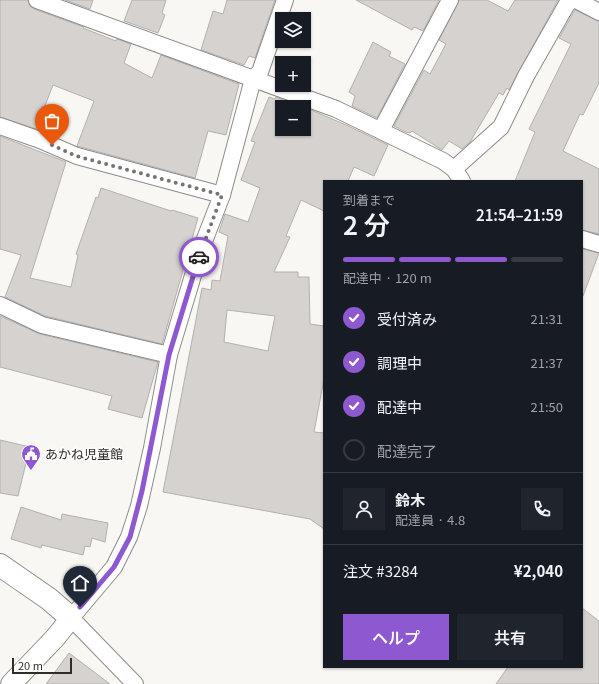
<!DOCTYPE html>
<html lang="ja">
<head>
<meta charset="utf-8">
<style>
  body { margin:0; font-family:Georgia,"Noto Sans JP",serif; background:#20242c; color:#f1f3f6; height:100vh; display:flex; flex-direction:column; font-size:15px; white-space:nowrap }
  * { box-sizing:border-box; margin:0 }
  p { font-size:13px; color:#9ea1a6 }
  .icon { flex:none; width:22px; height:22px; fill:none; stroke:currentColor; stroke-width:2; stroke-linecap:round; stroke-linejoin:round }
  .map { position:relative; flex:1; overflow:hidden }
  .side { position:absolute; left:323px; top:180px; width:260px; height:488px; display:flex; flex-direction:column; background:#171b24; border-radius:0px; box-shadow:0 1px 3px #0004 }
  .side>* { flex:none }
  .fabs { position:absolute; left:275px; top:12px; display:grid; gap:8px }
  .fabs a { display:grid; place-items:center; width:36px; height:36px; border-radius:0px; background:#171b24; box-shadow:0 1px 3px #0004; font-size:20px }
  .scale { position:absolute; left:12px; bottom:10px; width:60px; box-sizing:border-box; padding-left:4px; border:2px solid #2e2d2b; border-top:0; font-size:11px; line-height:14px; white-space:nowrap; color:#2e2d2b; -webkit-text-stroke:3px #fff; paint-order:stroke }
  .pin { position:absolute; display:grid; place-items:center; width:34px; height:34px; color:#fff; margin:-41px -17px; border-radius:50% 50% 50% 0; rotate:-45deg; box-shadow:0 0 4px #0007 }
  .pin .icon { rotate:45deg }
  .courier { position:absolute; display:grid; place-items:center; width:40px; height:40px; margin:-20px; border:3px solid #8e58d0; border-radius:50%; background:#fff; color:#222; box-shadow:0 1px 5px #0007 }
  .headline em { font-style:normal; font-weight:600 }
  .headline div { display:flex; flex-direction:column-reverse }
  .headline { display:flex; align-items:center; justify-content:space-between; height:68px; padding:0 20px }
  h1 { font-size:26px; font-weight:600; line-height:30px }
  .bar { display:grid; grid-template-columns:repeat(4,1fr); gap:6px 4px; align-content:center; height:48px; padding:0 20px }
  .bar i { height:5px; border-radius:3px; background:#363941 }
  .bar .active { background:#8e58d0 }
  .bar p { grid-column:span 4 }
  .line { display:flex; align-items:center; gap:10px; padding:0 20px; border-top:1px solid #363941 }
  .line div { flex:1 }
  .round { display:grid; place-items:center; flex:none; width:42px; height:42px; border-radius:0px; background:#20242c }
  ol { padding:0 20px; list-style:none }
  li { display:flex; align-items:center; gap:12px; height:44px }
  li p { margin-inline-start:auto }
  li .icon { padding:4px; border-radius:50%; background:#8e58d0; color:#fff; stroke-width:4 }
  li:last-child { color:#9ea1a6 }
  li i { width:22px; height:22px; border:2px solid #363941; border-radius:50% }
  .primary-button { display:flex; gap:8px; margin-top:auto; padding:8px 20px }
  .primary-button a { flex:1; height:46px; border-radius:0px; background:#8e58d0; color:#fff; font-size:16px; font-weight:600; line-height:46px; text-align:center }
  .primary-button a+a { background:#20242c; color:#f1f3f6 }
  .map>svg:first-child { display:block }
</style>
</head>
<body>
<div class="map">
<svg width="599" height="684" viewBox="0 0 599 684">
  <rect width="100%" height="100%" fill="#f9f7f3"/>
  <g fill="#d6d2cf" stroke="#b4b0ae" fill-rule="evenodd">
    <polygon points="0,0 28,0 30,6 34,9 84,27 83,28 116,41 117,39 131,44 124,63 152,78 161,55 239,84 226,135 208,131 195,178 77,146 94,101 53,85 36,129 0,117"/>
    <polygon points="65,0 93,0 90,9"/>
    <polygon points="132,0 166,0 162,13 165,15 158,33 124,21"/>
    <polygon points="227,0 275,0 255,58 249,56 244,65 201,50 213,11 223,14"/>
    <polygon points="356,0 439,0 423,31 414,27 412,30"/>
    <polygon points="459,0 487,0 508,11 515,0 558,0 509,90 507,88 503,95 499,93 470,142 462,149 449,141 442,150 412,131 410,133 406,132 394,126 424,70 430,74 446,44 439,40"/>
    <polygon points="575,10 599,21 599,83 583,115 580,114 563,151 599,169 599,234 582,230 582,181 515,181 535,132 529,129 571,44 559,38"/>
    <polygon points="373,42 391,52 389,56 405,64 377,118 352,106 355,96 349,92"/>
    <path d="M269,97L275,99L276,97L299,107H282V129H304V107L346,125L388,145L374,176L354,167L348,181H324V211L301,200L286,236L290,237L274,272H298V277H309L310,324L324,326V379L314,432L324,433V529L310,519L163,492L202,288L211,290L212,280L220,281L228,236L219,232L225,214L248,222L260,188L241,180L255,142L251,141ZM227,310L275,316L268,351L224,342Z"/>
    <polygon points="0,136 66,162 30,278 71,287 78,255 76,254 96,197 98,198 101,188 171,211 172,210 198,218 162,344 45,316 5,297 21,255 0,249"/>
    <polygon points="582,249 599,253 583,296 582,296"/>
    <polygon points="0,316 40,334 158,362 142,418 108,409 112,396 0,367"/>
    <polygon points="0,440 30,447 18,496 0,493"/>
    <polygon points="21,507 61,520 62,514 108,523 105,542 92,538 90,547 85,546 83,555 42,545 41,548 11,539"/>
    <polygon points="582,608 599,621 599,684 496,684 508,667 582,667"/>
    <polygon points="69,653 110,684 46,684"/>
  </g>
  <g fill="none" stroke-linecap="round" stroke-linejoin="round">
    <g stroke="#8e8c88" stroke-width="18">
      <g id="minor">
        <polyline points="37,0 336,109 443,161 454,169 462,181"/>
        <polyline points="576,0 599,12"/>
        <polyline points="0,126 40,140 77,156 222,195"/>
        <polyline points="381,130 450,0"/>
        <polyline points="454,169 501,127 526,76 567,4 572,0"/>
        <polyline points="582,239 599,244"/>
        <polyline points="0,305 42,325 169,355"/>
        <polyline points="135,684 71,618 114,567 129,537 139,506 152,448 169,355 201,249 222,195 253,79 260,72 285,0"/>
      </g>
    </g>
    <g stroke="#8e8c88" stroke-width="22">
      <polyline id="tertiary" points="11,684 55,638 71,618"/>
    </g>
    <g stroke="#8e8c88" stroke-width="24">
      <polyline id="secondary" points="0,565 49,599 71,618"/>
    </g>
    <use href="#minor" stroke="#fff" stroke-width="16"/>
    <use href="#tertiary" stroke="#fff" stroke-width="20"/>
    <use href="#secondary" stroke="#fff" stroke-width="22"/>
  </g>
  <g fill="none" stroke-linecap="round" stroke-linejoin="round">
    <polyline stroke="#757471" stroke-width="4" stroke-dasharray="0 7.2" points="52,145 76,156 222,195 199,257"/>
    <polyline stroke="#8e58d0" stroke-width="5" points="80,607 114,567 130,537 142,491 169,355 199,257"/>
  </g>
  <defs>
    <g id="civic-pin" transform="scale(1)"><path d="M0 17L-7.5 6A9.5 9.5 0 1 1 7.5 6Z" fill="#8e58d0" stroke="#fff"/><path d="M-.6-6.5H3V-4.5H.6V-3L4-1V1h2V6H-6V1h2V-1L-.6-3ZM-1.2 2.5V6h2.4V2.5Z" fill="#fff"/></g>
  </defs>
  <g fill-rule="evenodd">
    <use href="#civic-pin" x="31" y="454"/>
  </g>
  <g text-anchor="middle" stroke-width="3" stroke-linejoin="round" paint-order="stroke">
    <g font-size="13" fill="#2e2d2b" stroke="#fff" text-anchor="start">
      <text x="45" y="459">あかね児童館</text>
    </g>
  </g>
</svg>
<div class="fabs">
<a><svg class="icon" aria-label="layers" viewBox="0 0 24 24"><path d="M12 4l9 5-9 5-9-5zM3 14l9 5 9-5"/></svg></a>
<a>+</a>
<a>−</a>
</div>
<div class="scale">20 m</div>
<div class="pin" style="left:52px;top:145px;background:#ea580c"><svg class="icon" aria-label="bag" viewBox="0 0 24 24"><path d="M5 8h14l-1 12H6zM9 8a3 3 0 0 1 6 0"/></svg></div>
<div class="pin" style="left:80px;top:607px;background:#1f2937"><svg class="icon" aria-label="home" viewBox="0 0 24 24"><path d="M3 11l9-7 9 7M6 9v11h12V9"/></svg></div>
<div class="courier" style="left:199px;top:257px"><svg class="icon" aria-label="car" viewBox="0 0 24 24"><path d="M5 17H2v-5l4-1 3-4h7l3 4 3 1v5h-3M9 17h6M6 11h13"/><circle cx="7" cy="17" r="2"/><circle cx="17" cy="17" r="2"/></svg></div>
<section class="side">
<div class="headline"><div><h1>2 分</h1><p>到着まで</p></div><em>21:54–21:59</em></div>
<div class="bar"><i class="active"></i><i class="active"></i><i class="active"></i><i></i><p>配達中 · 120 m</p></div>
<ol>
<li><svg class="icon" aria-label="check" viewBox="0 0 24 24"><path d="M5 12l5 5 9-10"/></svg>受付済み<p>21:31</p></li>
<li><svg class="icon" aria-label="check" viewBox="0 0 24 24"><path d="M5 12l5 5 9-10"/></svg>調理中<p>21:37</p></li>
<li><svg class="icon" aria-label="check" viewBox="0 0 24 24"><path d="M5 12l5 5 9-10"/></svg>配達中<p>21:50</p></li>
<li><i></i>配達完了</li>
</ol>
<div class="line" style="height:72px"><a class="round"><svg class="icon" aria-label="person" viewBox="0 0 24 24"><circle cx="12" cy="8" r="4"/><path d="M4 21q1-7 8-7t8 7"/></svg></a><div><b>鈴木</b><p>配達員 · 4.8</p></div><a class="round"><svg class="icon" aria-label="phone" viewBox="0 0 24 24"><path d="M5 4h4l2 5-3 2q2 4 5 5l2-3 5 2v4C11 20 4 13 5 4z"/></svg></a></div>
<div class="line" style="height:52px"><div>注文 #3284</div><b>¥2,040</b></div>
<div class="primary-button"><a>ヘルプ</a><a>共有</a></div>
</section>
</div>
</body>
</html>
